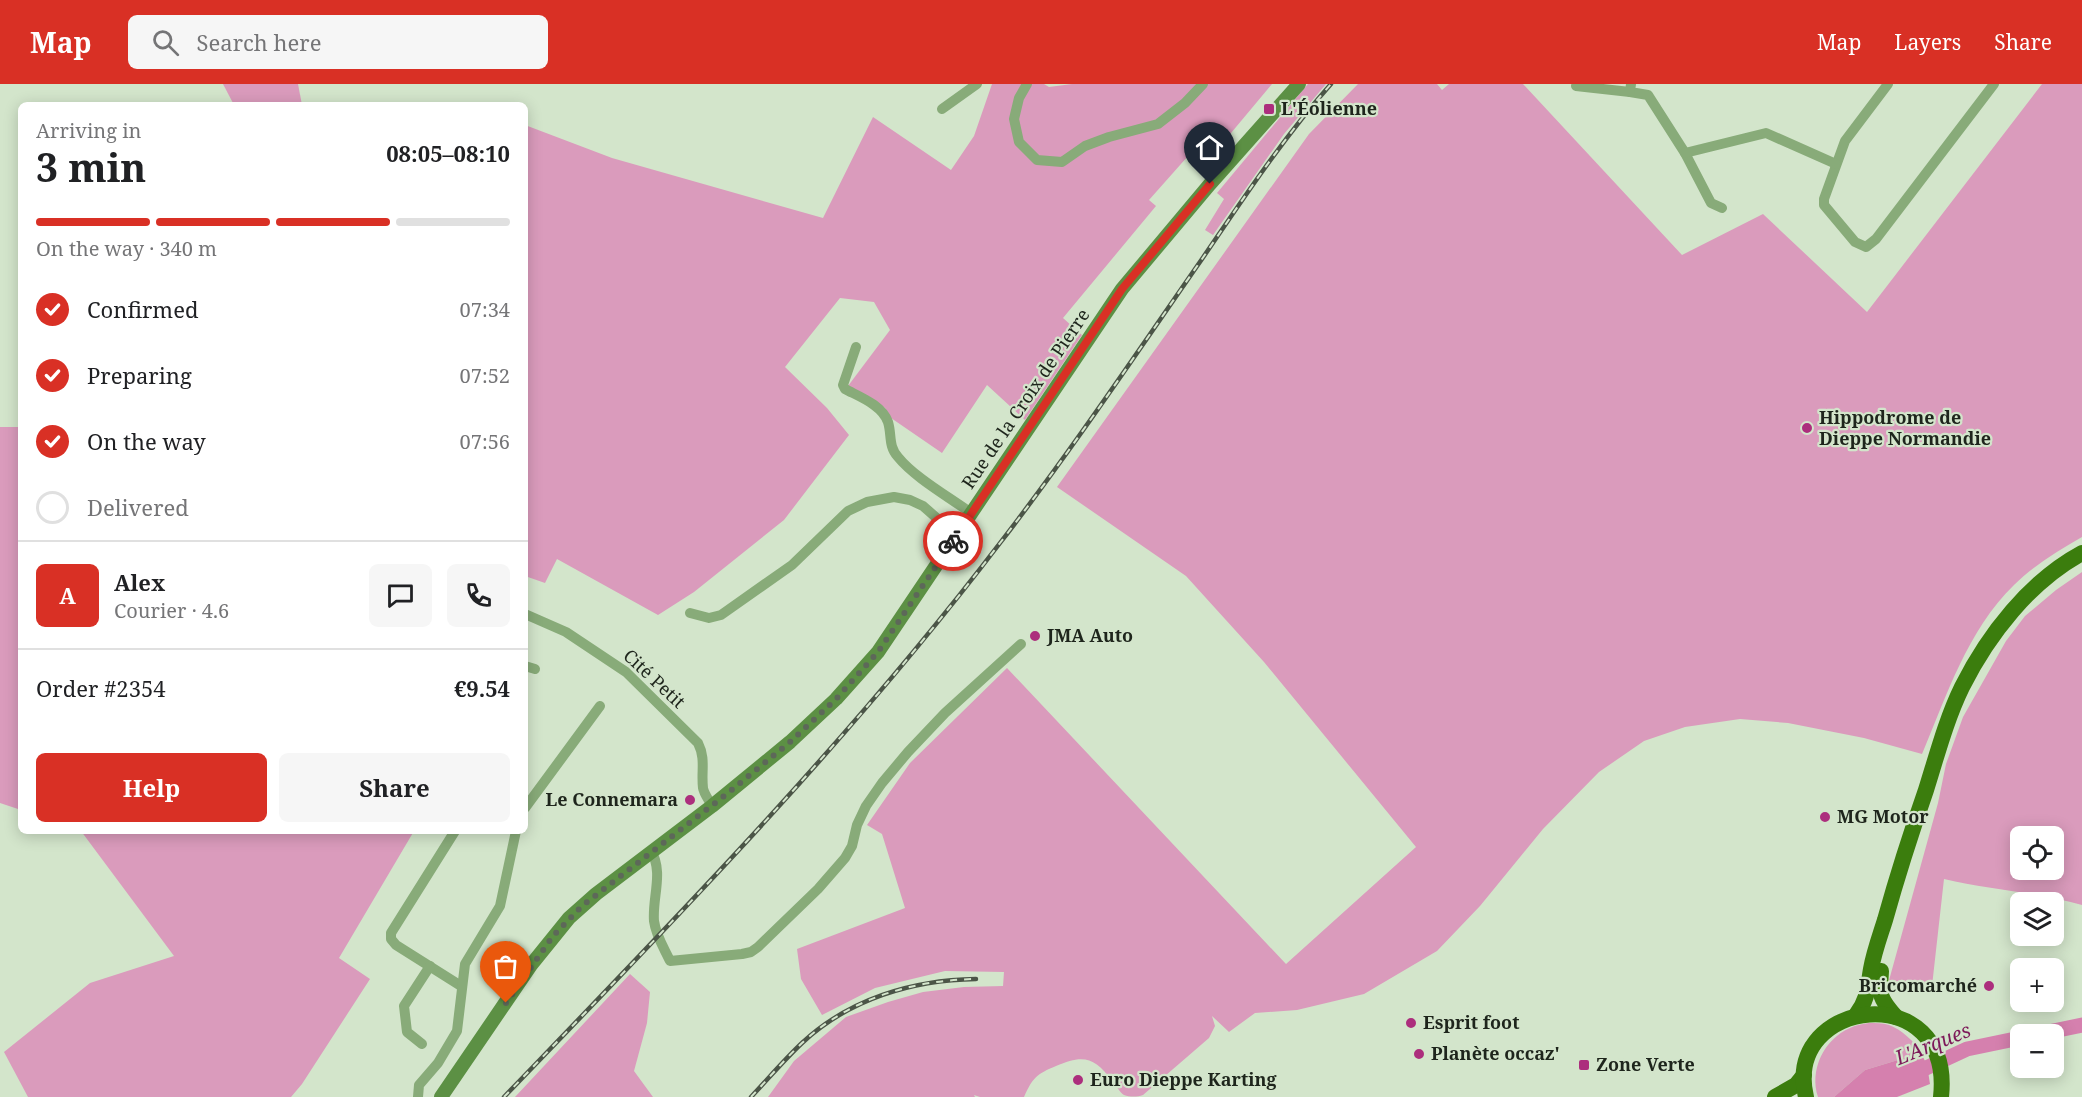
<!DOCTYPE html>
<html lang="en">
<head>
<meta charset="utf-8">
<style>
  body { margin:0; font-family:"Noto Serif",serif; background:#f6f6f6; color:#202124; height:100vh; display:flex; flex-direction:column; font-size:22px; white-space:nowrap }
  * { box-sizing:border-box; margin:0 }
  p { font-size:20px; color:#757577 }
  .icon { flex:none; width:33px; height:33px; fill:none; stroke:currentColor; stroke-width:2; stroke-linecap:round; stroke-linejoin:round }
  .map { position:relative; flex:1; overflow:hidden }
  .sheet { position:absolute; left:18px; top:18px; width:510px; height:732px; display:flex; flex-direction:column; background:#fff; border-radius:9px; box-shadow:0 3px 15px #0003 }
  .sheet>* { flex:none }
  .buttons { position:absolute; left:2010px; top:742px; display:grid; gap:12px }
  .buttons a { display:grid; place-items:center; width:54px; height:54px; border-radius:9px; background:#fff; box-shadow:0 3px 15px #0003; font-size:30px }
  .pin { position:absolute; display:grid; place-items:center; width:51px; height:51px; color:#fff; margin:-62px -26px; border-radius:50% 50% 50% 0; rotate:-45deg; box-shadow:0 0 6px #0007 }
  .pin .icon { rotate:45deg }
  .courier { position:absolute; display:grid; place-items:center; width:60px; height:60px; margin:-30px; border:4px solid #d93025; border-radius:50%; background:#fff; color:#222; box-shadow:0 2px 8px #0007 }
  .headline em { font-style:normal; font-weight:700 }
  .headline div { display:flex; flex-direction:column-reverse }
  .headline { display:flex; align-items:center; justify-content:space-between; height:102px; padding:0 18px }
  h1 { font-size:39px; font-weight:700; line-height:45px }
  .bar { display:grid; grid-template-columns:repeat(4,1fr); gap:9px 6px; align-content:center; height:72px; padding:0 18px }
  .bar i { height:8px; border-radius:4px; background:#e0e0e0 }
  .bar .selected { background:#d93025 }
  .bar p { grid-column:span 4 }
  .line { display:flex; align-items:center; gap:15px; padding:0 18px; border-top:2px solid #e0e0e0 }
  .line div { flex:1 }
  .round { display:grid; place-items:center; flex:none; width:63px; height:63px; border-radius:9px; background:#f6f6f6 }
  ol { padding:0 18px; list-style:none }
  li { display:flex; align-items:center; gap:18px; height:66px }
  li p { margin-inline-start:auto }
  li .icon { padding:6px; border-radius:50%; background:#d93025; color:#fff; stroke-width:4 }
  li:last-child { color:#757577 }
  li i { width:33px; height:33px; border:3px solid #e0e0e0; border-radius:50% }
  .button { display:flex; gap:12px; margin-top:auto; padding:12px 18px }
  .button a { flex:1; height:69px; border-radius:9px; background:#d93025; color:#fff; font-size:24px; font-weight:700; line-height:69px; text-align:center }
  .button a+a { background:#f6f6f6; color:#202124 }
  header { display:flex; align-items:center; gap:36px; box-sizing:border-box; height:84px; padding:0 30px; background:#d93025; color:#fff }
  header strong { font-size:28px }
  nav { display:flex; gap:33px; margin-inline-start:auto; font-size:21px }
  .search { width:420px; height:54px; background:#f6f6f6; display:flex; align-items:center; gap:15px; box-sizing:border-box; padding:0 21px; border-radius:9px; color:#757577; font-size:22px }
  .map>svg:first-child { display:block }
</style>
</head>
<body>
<header>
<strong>Map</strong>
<div class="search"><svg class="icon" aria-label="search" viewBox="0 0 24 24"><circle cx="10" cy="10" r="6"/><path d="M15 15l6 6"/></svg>Search here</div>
<nav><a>Map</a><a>Layers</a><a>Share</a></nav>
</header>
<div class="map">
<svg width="2082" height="1013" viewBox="0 0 2082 1013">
  <rect width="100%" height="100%" fill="#d3e5cb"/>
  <g fill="#da9bbc" fill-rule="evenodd">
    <polygon points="223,0 298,0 302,21 234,21"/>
    <polygon points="992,0 1044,0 1049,3 1072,0 1272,0 1226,55 1212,45 1149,116 1156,122 1063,234 1082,251 1025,336 987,301 942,369 891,334 885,324 848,302 890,246 874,218 840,214 785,283 827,324 849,351 784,436 694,508 658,531 557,475 545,499 525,492 525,41 612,74 823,134 873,33 951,86 974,52"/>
    <polygon points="1308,0 1326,0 1284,50 1213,151 1205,146 1224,115 1217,109"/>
    <path d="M1358,0H1437L1442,6L1449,0H1523L1682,171L1763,130L1867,228L2042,0H2082V453C2058,467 2034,481 2014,501C1967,547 1947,611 1922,670L1864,654L1788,639L1740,635L1685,643L1644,657L1599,688L1543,745L1480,822L1437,867L1364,910L1297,926L1255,929L1229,948L1212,932L1215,942L1209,954L1143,1011C1137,1013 1130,1013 1124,1011C1120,1009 1116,1001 1112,997C1095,973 1083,970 1056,982C1037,990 1033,993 1024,1013H980L974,1011L975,1013H768L794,977L846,933L888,918L923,908L964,903L1003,902L1004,888L945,887L875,904L822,931L801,895L797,865L905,824L882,750L867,741L910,679L1007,584L1286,880L1416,763L1264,578L1186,492L1057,403L1309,50Z"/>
    <polygon points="0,343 21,343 21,726 0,719"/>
    <path d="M2082,488V821C2037,808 1990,806 1944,795L1932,902L1888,900L1938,719L1946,680L1963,633L2006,557L2025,532L2056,506ZM2020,753H2054V786H2020Z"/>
    <polygon points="81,747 414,747 339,874 370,895 302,1000 291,1013 28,1013 4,968 90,899 174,872"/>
    <polygon points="630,890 650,908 647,939 634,987 653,1013 515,1013"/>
    <path d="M1869,939C1875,939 1883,939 1889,941C1901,945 1915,958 1921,969L1865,986L1834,1013H1818C1809,986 1824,955 1850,944C1856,941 1863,940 1869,939Z"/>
  </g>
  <polygon fill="#d580ae" points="1921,969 1927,981 1930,1000 1897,1013 1834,1013 1865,986"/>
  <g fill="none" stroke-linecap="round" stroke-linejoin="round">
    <g stroke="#d580ae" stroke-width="15">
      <polyline points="2034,951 2082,941"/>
      <polyline points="1911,991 1967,965 2020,954"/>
    </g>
    <g stroke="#88ab79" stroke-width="10">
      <polyline points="1027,0 1019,14 1014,35 1019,58 1037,76 1062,78 1085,62 1109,53 1158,40 1185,19 1203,0"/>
      <polyline points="1631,0 1630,8 1648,11 1685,69 1711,119 1722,124"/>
      <polyline points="1888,0 1845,57 1824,115 1824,121 1855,158 1866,163 1876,155 1994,0"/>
      <polyline points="1576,2 1630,8"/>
      <polyline points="942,25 977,0"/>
      <polyline points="1685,69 1766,49 1836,80"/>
      <path d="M856,263L843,301L845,305C860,313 882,321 888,338C892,351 888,362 898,373C914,393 949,413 971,429"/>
      <polyline points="690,529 709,534 721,531 792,481 848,427 867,418 894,413 910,416 923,422 956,451"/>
      <path d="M525,530L566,548L626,588L698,659C706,675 701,687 703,704C704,710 709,716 712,722"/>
      <polyline points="525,582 535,585"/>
      <polyline points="525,724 600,622"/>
      <polyline points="455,747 391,849 391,855 396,861 461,902"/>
      <path d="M651,767C664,788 652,814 654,837C656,852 664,864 670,877L742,870L751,868L758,863L818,805L845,774L852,762L857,741L866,722L882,699L908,668L945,629L1021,560"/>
      <polyline points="422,960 407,948 404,922 430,882"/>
      <polyline points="418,1013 419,1001 438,979 457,947 465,880 500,822 516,747"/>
    </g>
    <polyline stroke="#5c9044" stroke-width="14" points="441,1013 531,881 569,834 596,810 712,722 790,658 836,615 878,568 1122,205 1210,100 1299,0"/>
    <g stroke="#3b7d0d" stroke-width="16">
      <path d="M1881,887C1879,912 1880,915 1896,933"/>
      <path d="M1856,931C1868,916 1868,902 1871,885C1874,868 1880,852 1885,836C1897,793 1911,749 1926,706C1937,671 1946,636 1962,603C1988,551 2030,497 2082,469"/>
      <polyline points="1775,1013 1796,1001 1804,991"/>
      <path d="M1806,1013C1782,913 1954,893 1941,1013"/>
    </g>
    <g stroke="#4b5547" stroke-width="4.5">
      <g id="rail">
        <path d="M504,1013C676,834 849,657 1000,459C1071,367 1136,270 1202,175C1243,115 1283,54 1331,0"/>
        <path d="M751,1013C768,995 784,976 802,959C849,915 912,896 976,895"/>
      </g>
    </g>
    <use href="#rail" stroke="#d3e5cb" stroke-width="2" stroke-dasharray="7" stroke-linecap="butt"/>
  </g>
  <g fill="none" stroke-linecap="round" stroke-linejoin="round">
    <polyline stroke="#5d6859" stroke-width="6" stroke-dasharray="0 10.8" points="506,919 553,852 582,822 728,709 790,658 836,615 878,568 953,457"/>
    <polyline stroke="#d93025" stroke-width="8" points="953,457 1122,205 1210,100"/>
  </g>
  <g fill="#ac2e7d" stroke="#d3e5cb" stroke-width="2">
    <rect x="1263" y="19" width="12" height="12" rx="3"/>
    <circle cx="1807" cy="344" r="6"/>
    <circle cx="1035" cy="552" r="6"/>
    <circle cx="690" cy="716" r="6"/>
    <circle cx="1825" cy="733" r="6"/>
    <circle cx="1989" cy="902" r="6"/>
    <circle cx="1411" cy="939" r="6"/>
    <circle cx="1419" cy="970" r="6"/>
    <rect x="1578" y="975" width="12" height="12" rx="3"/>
    <circle cx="1078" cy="996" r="6"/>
  </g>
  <g text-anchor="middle" stroke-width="4.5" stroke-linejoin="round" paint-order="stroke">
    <g font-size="18" font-weight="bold" fill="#1e251c" stroke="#d3e5cb" text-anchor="start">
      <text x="1281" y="31">L'Éolienne</text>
      <text x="1819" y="340">Hippodrome de<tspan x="1819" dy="21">Dieppe Normandie</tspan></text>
      <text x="1047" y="558">JMA Auto</text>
      <text x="678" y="722" text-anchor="end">Le Connemara</text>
      <text x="1837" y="739">MG Motor</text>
      <text x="1977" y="908" text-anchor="end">Bricomarché</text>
      <text x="1423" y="945">Esprit foot</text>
      <text x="1431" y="976">Planète occaz'</text>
      <text x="1596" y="987">Zone Verte</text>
      <text x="1090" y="1002">Euro Dieppe Karting</text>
    </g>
    <g font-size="18" fill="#1e251c" stroke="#d3e5cb">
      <text transform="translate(1026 315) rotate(-56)" y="6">Rue de la Croix de Pierre</text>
      <text transform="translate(654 595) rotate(43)" y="6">Cité Petit</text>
    </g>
    <g font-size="20" font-style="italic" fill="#7d1959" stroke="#d3e5cb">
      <text transform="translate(1933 960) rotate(-22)" y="7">L'Arques</text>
    </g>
  </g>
</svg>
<div class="buttons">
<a><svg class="icon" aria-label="locate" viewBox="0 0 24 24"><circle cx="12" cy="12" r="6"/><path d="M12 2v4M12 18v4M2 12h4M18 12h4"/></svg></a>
<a><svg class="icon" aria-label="layers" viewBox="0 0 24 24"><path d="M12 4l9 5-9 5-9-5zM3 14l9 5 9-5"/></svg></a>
<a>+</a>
<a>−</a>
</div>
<div class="pin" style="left:506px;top:919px;background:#ea580c"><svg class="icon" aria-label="bag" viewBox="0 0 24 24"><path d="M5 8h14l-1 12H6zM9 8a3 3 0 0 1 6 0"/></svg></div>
<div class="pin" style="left:1210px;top:100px;background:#1f2937"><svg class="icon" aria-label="home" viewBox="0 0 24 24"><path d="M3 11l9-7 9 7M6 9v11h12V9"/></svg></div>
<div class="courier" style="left:953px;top:457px"><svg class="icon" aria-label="bike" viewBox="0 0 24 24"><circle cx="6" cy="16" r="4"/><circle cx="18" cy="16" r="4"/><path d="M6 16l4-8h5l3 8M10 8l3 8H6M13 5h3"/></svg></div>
<section class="sheet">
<div class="headline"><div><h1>3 min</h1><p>Arriving in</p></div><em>08:05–08:10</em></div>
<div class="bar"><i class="selected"></i><i class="selected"></i><i class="selected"></i><i></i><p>On the way · 340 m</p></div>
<ol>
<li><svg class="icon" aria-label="check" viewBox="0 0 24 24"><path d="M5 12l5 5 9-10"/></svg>Confirmed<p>07:34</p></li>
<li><svg class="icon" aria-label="check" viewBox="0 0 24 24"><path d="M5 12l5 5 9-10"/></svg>Preparing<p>07:52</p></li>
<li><svg class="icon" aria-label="check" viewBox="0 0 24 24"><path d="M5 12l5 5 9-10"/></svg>On the way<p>07:56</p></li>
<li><i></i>Delivered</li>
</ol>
<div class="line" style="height:108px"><b class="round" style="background:#d93025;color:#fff">A</b><div><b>Alex</b><p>Courier · 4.6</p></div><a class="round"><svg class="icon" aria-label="chat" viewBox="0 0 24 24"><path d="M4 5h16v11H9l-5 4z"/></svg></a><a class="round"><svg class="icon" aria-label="phone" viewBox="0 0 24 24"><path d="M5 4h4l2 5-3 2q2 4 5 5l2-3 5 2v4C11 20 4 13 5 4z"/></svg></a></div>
<div class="line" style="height:78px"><div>Order #2354</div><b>€9.54</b></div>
<div class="button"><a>Help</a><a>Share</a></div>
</section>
</div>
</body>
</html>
